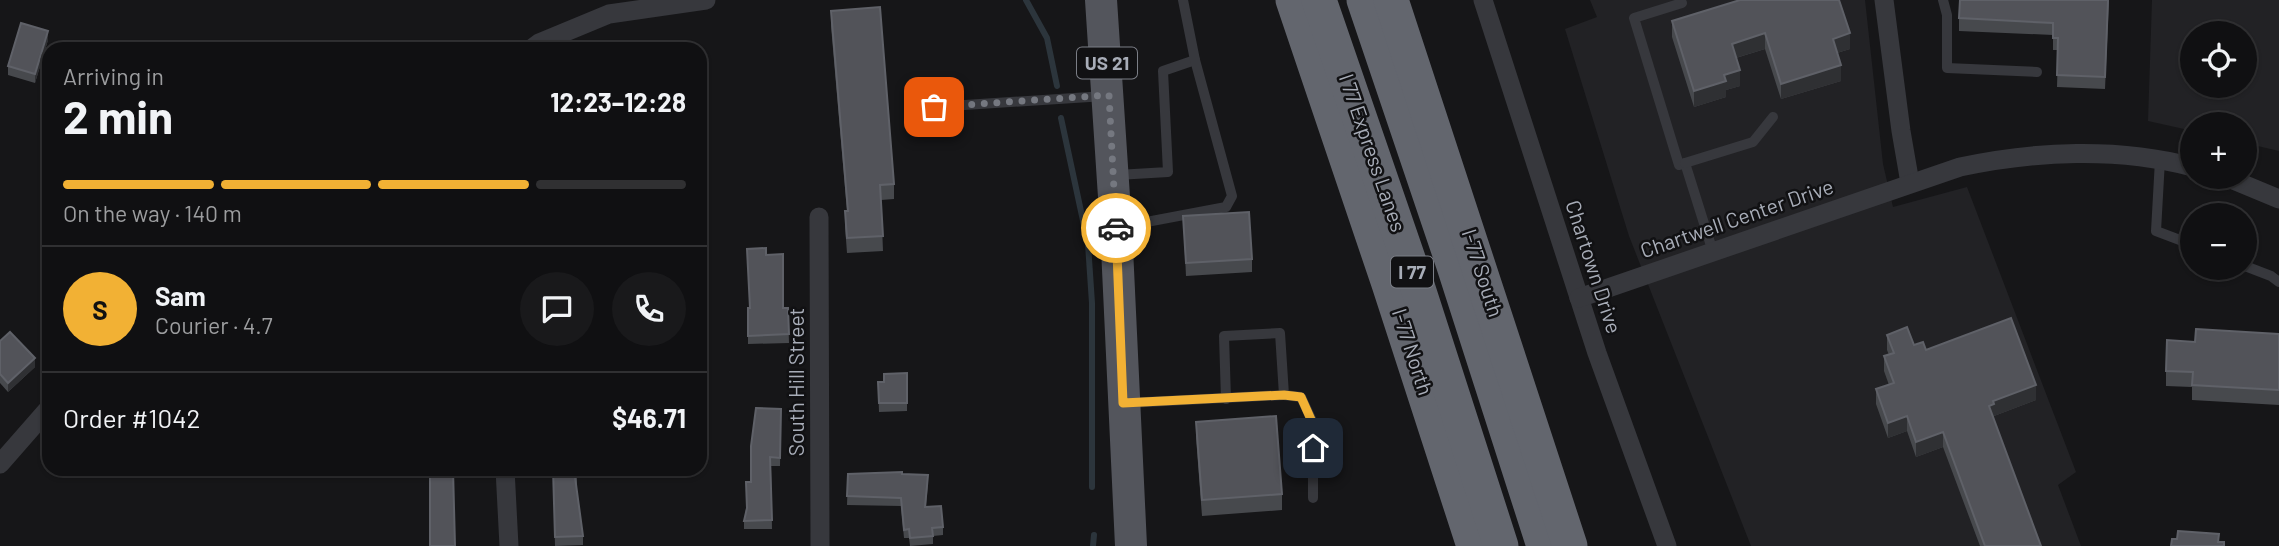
<!DOCTYPE html>
<html lang="en">
<head>
<meta charset="utf-8">
<style>
  body { margin:0; font-family:Barlow,sans-serif; background:#19191b; color:#f1f3f6; height:100vh; display:flex; flex-direction:column; font-size:26px; white-space:nowrap }
  * { box-sizing:border-box; margin:0 }
  p { font-size:23px; color:#9c9d9f }
  .icon { flex:none; width:38px; height:38px; fill:none; stroke:currentColor; stroke-width:2; stroke-linecap:round; stroke-linejoin:round }
  .map { position:relative; flex:1; overflow:hidden }
  .details { position:absolute; left:42px; top:42px; width:665px; height:434px; display:flex; flex-direction:column; background:#101012; border-radius:21px; box-shadow:0 2px 5px #0004,0 0 0 2px #303032 }
  .details>* { flex:none }
  .tools { position:absolute; left:2180px; top:21px; display:grid; gap:14px }
  .tools a { display:grid; place-items:center; width:77px; height:77px; border-radius:50%; background:#101012; box-shadow:0 2px 5px #0004,0 0 0 2px #303032; font-size:35px }
  .pin { position:absolute; display:grid; place-items:center; width:60px; height:60px; color:#fff; margin:-30px; border-radius:14px; box-shadow:0 4px 10px #0006 }
  .courier { position:absolute; display:grid; place-items:center; width:70px; height:70px; margin:-35px; border:5px solid #f2b134; border-radius:50%; background:#fff; color:#222; box-shadow:0 2px 9px #0007 }
  .head em { font-style:normal; font-weight:700 }
  .head div { display:flex; flex-direction:column-reverse }
  .head { display:flex; align-items:center; justify-content:space-between; height:119px; padding:0 21px }
  h1 { font-size:46px; font-weight:700; line-height:52px }
  .bar { display:grid; grid-template-columns:repeat(4,1fr); gap:10px 7px; align-content:center; height:84px; padding:0 21px }
  .bar i { height:9px; border-radius:5px; background:#303032 }
  .bar .on { background:#f2b134 }
  .bar p { grid-column:span 4 }
  .line { display:flex; align-items:center; gap:18px; padding:0 21px; border-top:2px solid #303032 }
  .line div { flex:1 }
  .round { display:grid; place-items:center; flex:none; width:74px; height:74px; border-radius:37px; background:#19191b }
  .map>svg:first-child { display:block }
</style>
</head>
<body>
<div class="map">
<svg width="2279" height="546" viewBox="0 0 2279 546">
  <rect width="100%" height="100%" fill="#161618"/>
  <g fill="#222225" fill-rule="evenodd">
    <polygon points="1590,0 1865,0 1883,164 1893,207 1967,187 2076,472 2058,485 2081,546 1751,546 1629,236 1565,29 1597,17"/>
    <path d="M2152,0H2279V151L2245,143V124H2193V131L2148,121ZM2193,33H2245V86H2193Z"/>
  </g>
  <g fill="none" stroke-linecap="round" stroke-linejoin="round">
    <g stroke="#2c353c" stroke-width="6">
      <polyline points="1026,0 1047,38 1057,86"/>
      <polyline points="1061,118 1088,244 1092,303 1092,487"/>
      <polyline points="1093,546 1094,535"/>
    </g>
    <g stroke="#37383d" stroke-width="10">
      <polyline points="1943,0 1947,15 1947,68 2037,72"/>
      <polyline points="1682,3 1634,18 1679,165 1685,163 1713,252"/>
      <polyline points="934,107 1105,96"/>
      <polyline points="2160,160 2156,231 2193,245"/>
      <polyline points="1685,163 1753,142 1773,117"/>
      <polyline points="1117,175 1168,172 1163,71 1195,60"/>
      <polyline points="1120,227 1226,207 1232,196 1195,60 1183,0"/>
      <polyline points="2245,266 2271,276 2279,282"/>
      <polyline points="1284,395 1301,397 1313,423 1313,498"/>
      <polyline points="1127,403 1284,395 1280,333 1224,336 1226,399"/>
    </g>
    <g stroke="#37383d" stroke-width="19">
      <polyline points="1483,0 1597,353 1667,546"/>
      <polyline points="1884,0 1901,131 1910,183"/>
      <polyline points="531,49 539,43 609,14 706,0"/>
      <polyline points="2226,177 2279,199"/>
      <polyline points="819,217 820,546"/>
      <path d="M1579,298L1960,167C2035,151 2118,147 2193,167"/>
      <polyline points="0,464 49,408"/>
      <polyline points="505,469 509,546"/>
    </g>
    <polyline stroke="#53555c" stroke-width="32" points="1101,0 1116,227 1131,546"/>
    <g stroke="#63666e" stroke-width="35">
      <polyline points="1293,0 1389,284 1474,546"/>
      <polyline points="1319,0 1414,276 1501,546"/>
      <polyline points="1364,0 1453,263 1544,546"/>
      <polyline points="1391,0 1570,546"/>
    </g>
  </g>
  <g fill="#47494d">
    <polygon points="1740,0 1850,49 1837,53 1841,81 1781,99 1765,49 1736,58 1740,86 1726,90 1726,97 1694,107 1672,37 1672,21"/>
    <polygon points="2109,0 2105,89 2057,87 2058,50 2053,50 2053,35 1959,31 1959,18"/>
    <polygon points="831,11 894,184 894,199 881,200 883,251 847,253 845,226 845,211 847,211 831,26"/>
    <polygon points="48,40 35,83 8,75 8,66"/>
    <polygon points="1183,216 1252,259 1252,272 1186,276"/>
    <polygon points="766,255 783,308 788,308 789,343 748,344 748,308 750,308"/>
    <polygon points="2279,334 2279,405 2192,400 2192,387 2166,386 2166,371 2195,342"/>
    <polygon points="1887,335 1926,350 2036,400 1994,416 1994,419 2041,546 1980,546 1943,447 1916,457 1907,431 1888,438 1876,404 1876,389 1889,385 1884,371 1884,356 1889,355 1887,350"/>
    <polygon points="0,341 35,367 8,392 0,383"/>
    <polygon points="907,373 907,411 879,412 878,382 884,382"/>
    <polygon points="781,409 780,466 771,466 772,529 744,529 744,521 746,509"/>
    <polygon points="1196,422 1282,494 1282,510 1202,516 1196,437"/>
    <polygon points="553,469 577,469 577,486 576,486 583,536 583,545 555,546"/>
    <polygon points="848,474 928,483 926,507 943,527 943,535 933,536 933,544 910,546 909,538 904,538 901,506 847,505"/>
  </g>
  <g fill="#2f3033">
    <polygon points="48,31 48,40 35,83 35,74"/>
    <polygon points="1765,33 1765,49 1732,59 1732,44"/>
    <polygon points="1850,33 1850,49 1833,54 1833,39"/>
    <polygon points="1841,65 1841,81 1781,99 1781,84"/>
    <polygon points="1740,70 1740,86 1726,90 1726,97 1694,107 1694,91 1724,75"/>
    <polygon points="35,358 35,367 8,392 8,383"/>
    <polygon points="2036,385 2036,400 1994,416 1994,419 1989,406 1993,401"/>
    <polygon points="1907,416 1907,431 1888,438 1888,423"/>
    <polygon points="1943,432 1943,447 1916,457 1916,442"/>
  </g>
  <g fill="#525359" stroke="#5f6168" stroke-width="2">
    <polygon points="1740,0 1839,0 1850,33 1833,39 1841,65 1781,84 1765,33 1732,44 1740,70 1724,75 1726,81 1694,91 1672,21"/>
    <polygon points="1960,0 2108,0 2105,77 2057,75 2058,38 2053,38 2053,23 1959,18"/>
    <polygon points="880,7 894,184 880,185 883,236 847,238 845,211 848,211 831,11"/>
    <polygon points="21,23 48,31 35,74 8,66"/>
    <polygon points="1249,212 1252,259 1186,263 1183,216"/>
    <polygon points="766,248 766,255 783,254 783,308 788,308 789,334 748,336 748,308 750,308 747,249"/>
    <polygon points="2011,318 2036,385 1993,401 1994,404 1989,406 2041,546 1985,546 1943,432 1916,442 1907,416 1888,423 1876,389 1894,383 1884,356 1894,353 1887,335 1907,327 1914,345 1923,342 1926,350"/>
    <polygon points="2196,329 2279,334 2279,390 2192,385 2193,372 2166,371 2167,340 2195,342"/>
    <polygon points="10,332 35,358 8,383 0,374 0,341"/>
    <polygon points="907,373 907,403 879,403 878,382 884,382 884,374"/>
    <polygon points="756,408 781,409 780,458 770,457 772,520 744,521 747,508 746,482 751,482 751,446"/>
    <polygon points="1276,416 1282,494 1202,500 1196,422"/>
    <polygon points="430,469 453,469 455,546 430,546"/>
    <polygon points="553,469 577,469 577,477 575,477 583,536 555,537"/>
    <polygon points="902,472 902,474 928,475 925,507 941,506 943,527 932,528 933,536 910,538 909,529 904,530 901,498 847,496 848,474"/>
    <polygon points="2178,531 2219,534 2218,542 2224,542 2224,546 2171,546 2172,539 2177,539"/>
  </g>
  <g fill="none" stroke-linecap="round" stroke-linejoin="round">
    <polyline stroke="#757880" stroke-width="7" stroke-dasharray="0 12.6" points="934,107 1109,95 1116,228"/>
    <polyline stroke="#f2b134" stroke-width="9" points="1116,228 1123,403 1284,395 1301,397 1313,424 1313,448"/>
  </g>
  <g text-anchor="middle" stroke-width="5" stroke-linejoin="round" paint-order="stroke">
    <g fill="#111113" stroke="#7b7e86" stroke-width="2">
      <rect x="1077" y="47.5" width="60" height="31" rx="5"/>
      <rect x="1391" y="256.5" width="42" height="31" rx="5"/>
    </g>
    <g font-size="19" font-weight="bold" fill="#a8adb8">
      <text x="1107" y="70">US 21</text>
      <text x="1412" y="279">I 77</text>
    </g>
    <g font-size="21" fill="#a8adb8" stroke="#111113">
      <text transform="translate(1372 153) rotate(71)" y="7">I 77 Express Lanes</text>
      <text transform="translate(1737 219) rotate(-19)" y="7">Chartwell Center Drive</text>
      <text transform="translate(1593 267) rotate(72)" y="7">Chartown Drive</text>
      <text transform="translate(1482 273) rotate(72)" y="7">I-77 South</text>
      <text transform="translate(1412 352) rotate(72)" y="7">I-77 North</text>
      <text transform="translate(797 382) rotate(-90)" y="7">South Hill Street</text>
    </g>
  </g>
</svg>
<div class="tools">
<a><svg class="icon" aria-label="locate" viewBox="0 0 24 24"><circle cx="12" cy="12" r="6"/><path d="M12 2v4M12 18v4M2 12h4M18 12h4"/></svg></a>
<a>+</a>
<a>−</a>
</div>
<div class="pin" style="left:934px;top:107px;background:#ea580c"><svg class="icon" aria-label="bag" viewBox="0 0 24 24"><path d="M5 8h14l-1 12H6zM9 8a3 3 0 0 1 6 0"/></svg></div>
<div class="pin" style="left:1313px;top:448px;background:#1f2937"><svg class="icon" aria-label="home" viewBox="0 0 24 24"><path d="M3 11l9-7 9 7M6 9v11h12V9"/></svg></div>
<div class="courier" style="left:1116px;top:228px"><svg class="icon" aria-label="car" viewBox="0 0 24 24"><path d="M5 17H2v-5l4-1 3-4h7l3 4 3 1v5h-3M9 17h6M6 11h13"/><circle cx="7" cy="17" r="2"/><circle cx="17" cy="17" r="2"/></svg></div>
<section class="details">
<div class="head"><div><h1>2 min</h1><p>Arriving in</p></div><em>12:23–12:28</em></div>
<div class="bar"><i class="on"></i><i class="on"></i><i class="on"></i><i></i><p>On the way · 140 m</p></div>
<div class="line" style="height:126px"><b class="round" style="background:#f2b134;color:#111">S</b><div><b>Sam</b><p>Courier · 4.7</p></div><a class="round"><svg class="icon" aria-label="chat" viewBox="0 0 24 24"><path d="M4 5h16v11H9l-5 4z"/></svg></a><a class="round"><svg class="icon" aria-label="phone" viewBox="0 0 24 24"><path d="M5 4h4l2 5-3 2q2 4 5 5l2-3 5 2v4C11 20 4 13 5 4z"/></svg></a></div>
<div class="line" style="height:91px"><div>Order #1042</div><b>$46.71</b></div>
</section>
</div>
</body>
</html>
